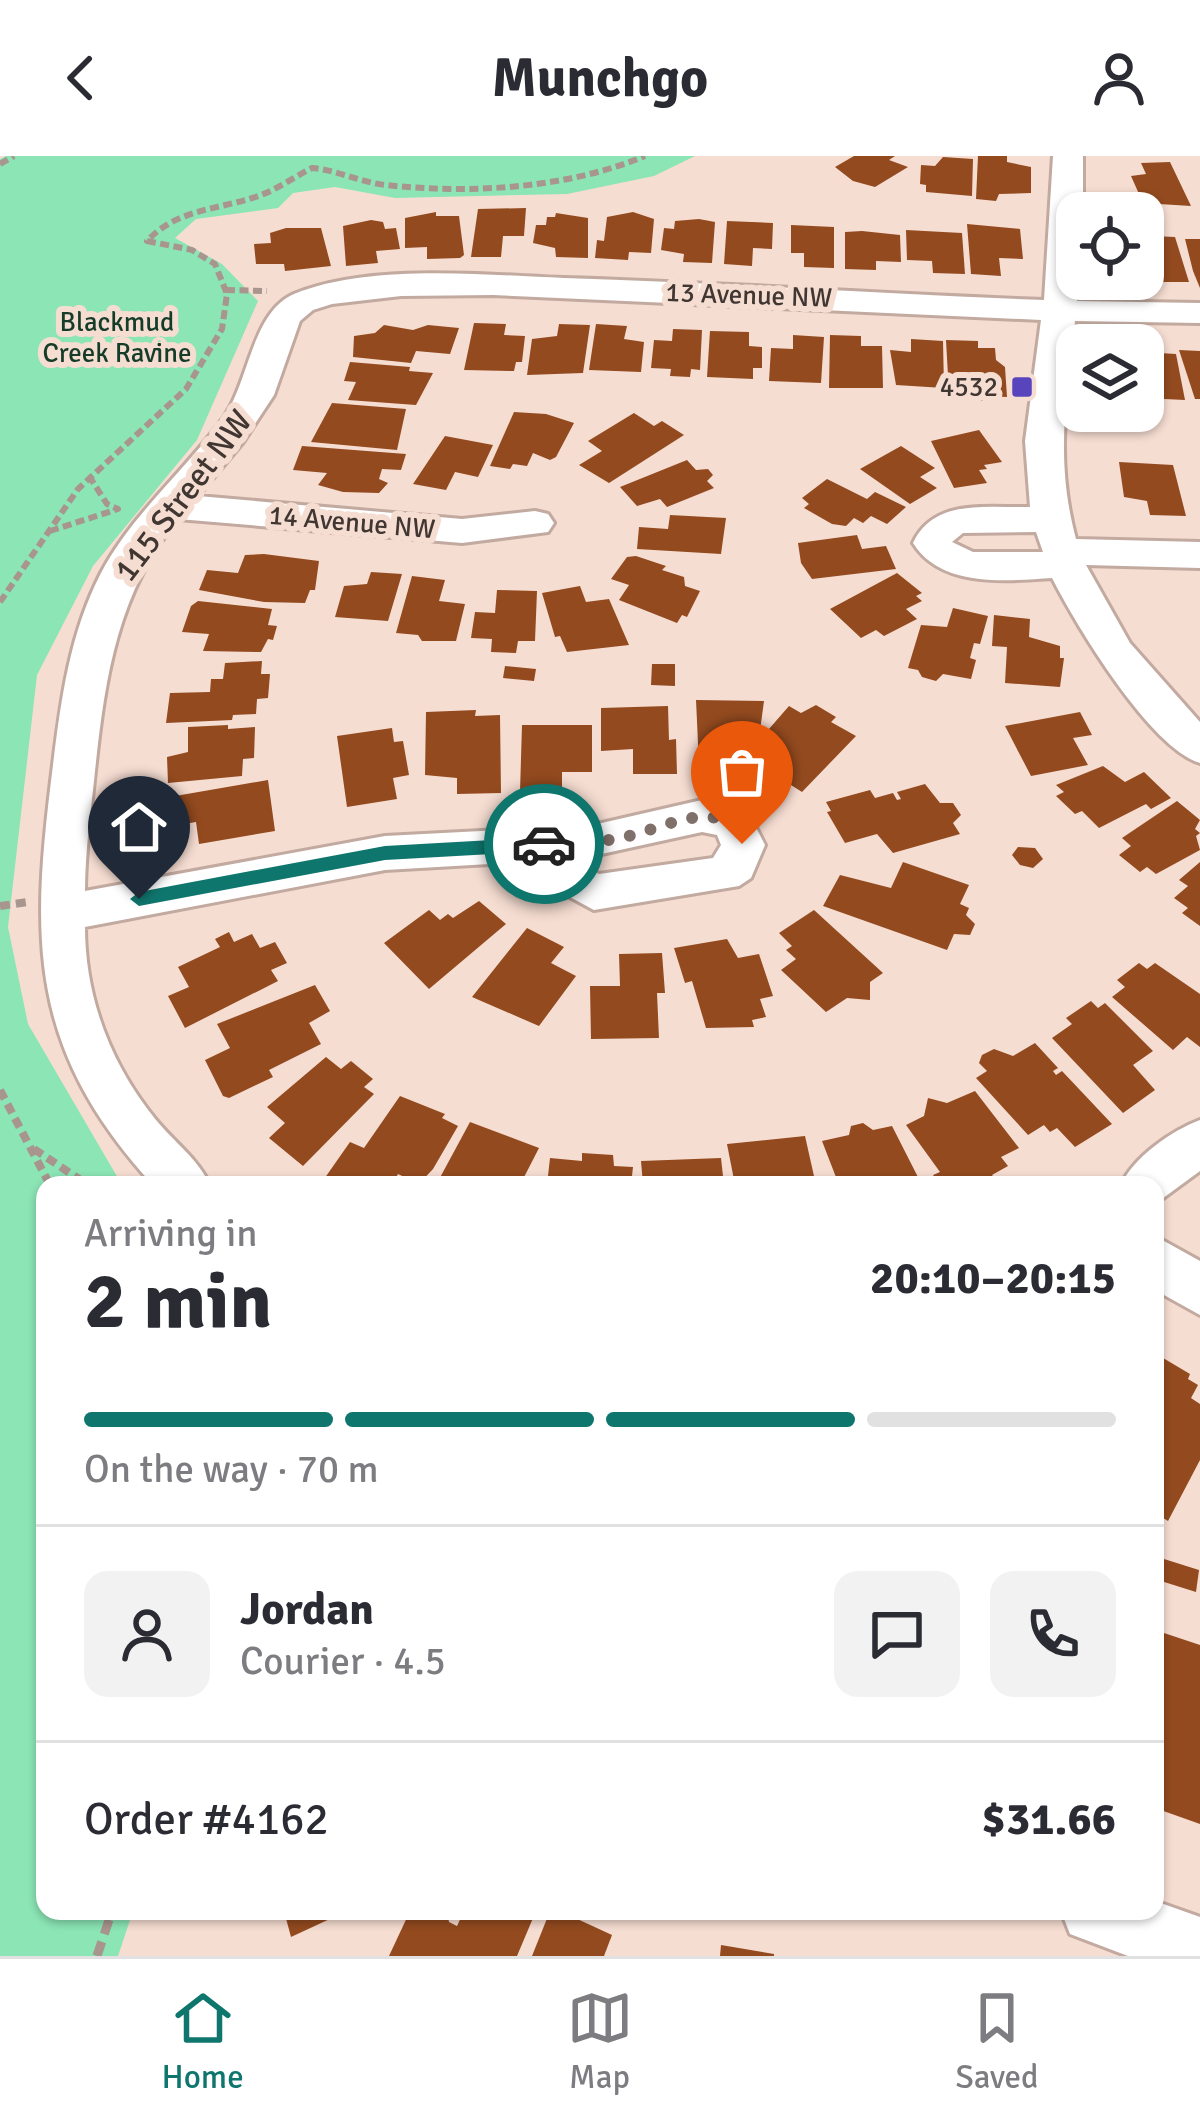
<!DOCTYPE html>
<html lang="en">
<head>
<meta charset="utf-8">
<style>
  body { margin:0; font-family:Signika,sans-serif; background:#f2f2f3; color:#2b2b33; height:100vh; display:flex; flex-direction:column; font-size:45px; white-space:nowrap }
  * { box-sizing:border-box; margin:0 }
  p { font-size:39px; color:#7c7c81 }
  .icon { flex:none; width:66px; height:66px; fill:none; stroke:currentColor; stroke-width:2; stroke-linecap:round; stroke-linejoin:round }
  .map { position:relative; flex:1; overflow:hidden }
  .panel { position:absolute; left:36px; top:1020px; width:1128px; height:744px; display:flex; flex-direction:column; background:#fff; border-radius:24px; box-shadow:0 3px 9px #0004 }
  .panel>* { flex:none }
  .tools { position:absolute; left:1056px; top:36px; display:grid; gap:24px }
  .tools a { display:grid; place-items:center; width:108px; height:108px; border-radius:24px; background:#fff; box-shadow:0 3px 9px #0004; font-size:60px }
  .pin { position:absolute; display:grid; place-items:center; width:102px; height:102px; color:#fff; margin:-123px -51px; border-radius:50% 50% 50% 0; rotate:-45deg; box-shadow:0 0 12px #0007 }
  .pin .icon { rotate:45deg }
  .courier { position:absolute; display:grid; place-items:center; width:120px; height:120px; margin:-60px; border:9px solid #0f766e; border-radius:50%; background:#fff; color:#222; box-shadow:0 3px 15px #0007 }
  .overview em { font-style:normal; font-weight:700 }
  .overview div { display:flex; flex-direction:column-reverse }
  .overview { display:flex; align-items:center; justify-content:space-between; height:204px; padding:0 48px }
  h1 { font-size:78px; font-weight:700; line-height:90px }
  .bar { display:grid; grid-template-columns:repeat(4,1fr); gap:18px 12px; align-content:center; height:144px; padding:0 48px }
  .bar i { height:15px; border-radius:9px; background:#e1e1e2 }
  .bar .current { background:#0f766e }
  .bar p { grid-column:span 4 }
  .line { display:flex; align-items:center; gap:30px; padding:0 48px; border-top:3px solid #e1e1e2 }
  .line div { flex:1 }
  .round { display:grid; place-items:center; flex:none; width:126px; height:126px; border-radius:24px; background:#f2f2f3 }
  header { display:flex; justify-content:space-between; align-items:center; height:156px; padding:0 48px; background:#fff; font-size:54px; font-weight:700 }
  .dock { display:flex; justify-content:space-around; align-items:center; height:168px; border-top:3px solid #e1e1e2; background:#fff; font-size:33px; color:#7c7c81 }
  .dock a { display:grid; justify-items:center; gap:6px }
  .dock .current { color:#0f766e }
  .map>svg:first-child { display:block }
</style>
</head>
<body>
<header><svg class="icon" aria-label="back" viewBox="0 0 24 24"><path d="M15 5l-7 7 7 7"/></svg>Munchgo<svg class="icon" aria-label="person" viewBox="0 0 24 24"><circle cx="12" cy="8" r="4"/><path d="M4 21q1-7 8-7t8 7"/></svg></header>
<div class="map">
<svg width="1200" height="1800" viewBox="0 0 1200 1800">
  <rect width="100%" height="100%" fill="#f6ddd2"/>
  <polygon fill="#8be5b5" points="6,0 695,0 654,20 567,38 395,42 335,31 293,37 278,52 196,63 175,82 222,108 258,145 197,284 93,410 37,519 8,771 28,868 122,1029 45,1029 45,1755 133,1755 118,1800 0,1800 0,3"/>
  <g fill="#934a1f">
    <polygon points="854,0 895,0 889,4 908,11 875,31 853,25 835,11"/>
    <polygon points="978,0 1007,0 1007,6 1031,11 1031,37 999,38 996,45 976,43"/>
    <polygon points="943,1 973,3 972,40 926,36 926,29 920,28 921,9 935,10"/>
    <polygon points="1170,6 1191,50 1143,47 1131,20 1146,18 1141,7"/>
    <polygon points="526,52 524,80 503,80 501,101 471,101 478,53"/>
    <polygon points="436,56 436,60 459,60 464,99 460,102 427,103 427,91 405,92 405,62"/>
    <polygon points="633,56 654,63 651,97 629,96 628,104 595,102 597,84 604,85 607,61"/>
    <polygon points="556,57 588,62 588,102 556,101 555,92 533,87 536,69 546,69 547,61 555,61"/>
    <polygon points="699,63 715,66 712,107 683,106 684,98 661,94 664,72 674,73 675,65"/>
    <polygon points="371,64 383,66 385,73 396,72 400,93 376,95 378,107 346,110 343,70"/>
    <polygon points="727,65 773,67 772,93 753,92 752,110 724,108"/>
    <polygon points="967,68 1020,73 1023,103 999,102 1001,120 971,118"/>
    <polygon points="791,69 834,71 834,112 804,111 804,97 791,97"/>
    <polygon points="286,72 321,72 331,110 285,115 284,108 256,108 254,88 271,87 270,77"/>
    <polygon points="906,74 962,77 965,118 933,117 932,105 907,104"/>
    <polygon points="862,75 900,79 901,106 876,105 876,114 845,113 845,76"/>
    <polygon points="1152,80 1175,81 1189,126 1155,126 1152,115 1143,115 1143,84 1153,84"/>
    <polygon points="1185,83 1200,83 1200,132 1193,115"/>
    <polygon points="474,167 506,168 504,179 525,180 522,206 516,206 514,215 464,214"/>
    <polygon points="559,168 590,169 583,217 527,219 532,183 557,180"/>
    <polygon points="596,168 627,170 624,183 644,186 641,216 589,214"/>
    <polygon points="384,169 413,174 428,169 459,172 450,198 416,195 411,207 353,201 354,180 375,177"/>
    <polygon points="673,173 702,174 700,214 691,213 690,221 670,220 671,213 651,212 654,184 672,185"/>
    <polygon points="710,175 749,176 749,190 762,191 762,212 753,212 753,223 707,221"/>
    <polygon points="793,179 824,181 821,227 769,225 771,192 793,193"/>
    <polygon points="830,179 861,180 861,190 882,190 883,232 829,232"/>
    <polygon points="911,183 943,185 944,232 896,229 890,194 911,196"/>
    <polygon points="946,184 978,185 978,192 995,192 996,204 1005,211 1007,241 988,240 982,245 949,238"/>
    <polygon points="1179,194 1200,195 1200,243 1195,243"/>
    <polygon points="1143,196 1176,198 1185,244 1143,242"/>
    <polygon points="350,206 410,211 409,215 433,217 416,249 348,244 356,226 344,225"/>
    <polygon points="332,247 406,253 397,294 311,286"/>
    <polygon points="514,256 546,258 574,267 556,301 550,304 533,297 527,310 513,308 510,313 490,310"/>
    <polygon points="634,257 654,270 662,265 684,279 609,327 579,309 602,295 588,285"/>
    <polygon points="979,274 1002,306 984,309 987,313 979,314 987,327 954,332 931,285"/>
    <polygon points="445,280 493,289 478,321 455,316 446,334 413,328"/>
    <polygon points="302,290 406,298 401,314 382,313 379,323 388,327 379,337 343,336 318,329 327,317 293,314"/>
    <polygon points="901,290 935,312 920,321 937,332 910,348 860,313"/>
    <polygon points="687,304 696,314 708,313 713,319 707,325 714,332 667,351 660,343 637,350 620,331"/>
    <polygon points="1119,306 1173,309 1186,360 1150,359 1147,345 1124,341"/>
    <polygon points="827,323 867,343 875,336 906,351 887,368 871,360 863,367 854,362 846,370 832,368 804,352 809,348 802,342"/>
    <polygon points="670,359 726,362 721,398 637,393 639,371 668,373"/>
    <polygon points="857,379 862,393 886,390 896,413 812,423 801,407 798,387"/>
    <polygon points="264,398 319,405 315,434 310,434 305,447 264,446 199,434 207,414 238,417 245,399"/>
    <polygon points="636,400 666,410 662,414 684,421 685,430 700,435 687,461 682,459 677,467 619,444 629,429 611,423 627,401"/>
    <polygon points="371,416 402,418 388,465 335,461 344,430 367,428"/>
    <polygon points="897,417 922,437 916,440 922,445 906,453 917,463 884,480 876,474 861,482 830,453"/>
    <polygon points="412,420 445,424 439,445 465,448 456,485 422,485 418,479 396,477"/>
    <polygon points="580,430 586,446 609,443 629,489 567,496 560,480 555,481 542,437"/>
    <polygon points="497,434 537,435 535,485 518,485 516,497 491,496 492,483 471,482 475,456 495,457"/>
    <polygon points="198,445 272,453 268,469 277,470 273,484 268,483 261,496 203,495 209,478 182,476 191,450"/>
    <polygon points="953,452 988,460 980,488 974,487 970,502 976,504 971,523 943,518 936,525 922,521 918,514 908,512 921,469 947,471"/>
    <polygon points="994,459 1030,463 1029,481 1060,490 1060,502 1064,502 1060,531 1005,527 1007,491 992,490"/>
    <polygon points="262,505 261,518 270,518 268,542 257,543 256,558 233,559 232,564 166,567 170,537 210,536 211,523 223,523 225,507"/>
    <polygon points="652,508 675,508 675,530 651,529"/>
    <polygon points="505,510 536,513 534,525 503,522"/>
    <polygon points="696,544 764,545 759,582 742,582 740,609 699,609"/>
    <polygon points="816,549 836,561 831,566 856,580 802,636 769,615 784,602 762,588 762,581 789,550 801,557"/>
    <polygon points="668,550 669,584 676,583 677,618 633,618 633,593 601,595 601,552"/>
    <polygon points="476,554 475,560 500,559 501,637 457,638 457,622 425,619 426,556"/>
    <polygon points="1080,556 1092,579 1073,582 1088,609 1031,620 1005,570"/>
    <polygon points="228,569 228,573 255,571 254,602 243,603 242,620 168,627 167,601 188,596 188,571"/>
    <polygon points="522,569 592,569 592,616 562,616 562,636 520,636"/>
    <polygon points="392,572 394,586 403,585 409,619 393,622 397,643 347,651 337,580"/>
    <polygon points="1103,610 1125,626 1144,616 1171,642 1151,653 1146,648 1099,672 1082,655 1075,658 1056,640 1064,636 1056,629"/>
    <polygon points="268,624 275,675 199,688 196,666 160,672 158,643"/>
    <polygon points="925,628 940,647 953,647 961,659 953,667 960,678 893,697 877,678 845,687 827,656 831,655 826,646 870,634 875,642 893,637 897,644 901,643 897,636"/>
    <polygon points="1177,645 1200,664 1195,673 1200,677 1196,680 1200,694 1156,718 1147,711 1140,716 1119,699 1131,690 1122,682"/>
    <polygon points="1018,691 1035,692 1043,703 1033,712 1020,709 1012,699"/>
    <polygon points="903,706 969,729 960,748 969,752 966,759 975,768 970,779 954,778 947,794 823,750 840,719 891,732"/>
    <polygon points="1200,706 1200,770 1182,757 1188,752 1174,742 1188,730 1179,724"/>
    <polygon points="479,745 506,768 429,833 384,787 429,754 440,764 448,758 453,762"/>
    <polygon points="814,754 883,817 870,826 870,844 847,842 826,856 781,814 796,803 786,794 792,790 779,777"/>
    <polygon points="527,772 564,791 551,807 576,820 539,870 472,841"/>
    <polygon points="229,776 234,786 252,778 260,792 275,786 287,807 271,814 278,825 185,872 168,840 189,831 178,811 220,791 215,783"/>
    <polygon points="727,783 738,802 759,798 773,840 760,843 766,861 752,864 754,871 706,872 692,825 685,827 674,792"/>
    <polygon points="662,797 665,837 657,837 659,882 591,883 590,830 620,830 619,798"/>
    <polygon points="1139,807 1147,813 1155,807 1200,838 1200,891 1187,881 1173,894 1112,841 1125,831 1117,824"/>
    <polygon points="315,829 330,855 309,867 321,888 269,914 273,921 229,942 223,940 205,904 230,892 217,868"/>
    <polygon points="1091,845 1098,852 1105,847 1153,895 1133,909 1155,934 1123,957 1052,882 1072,868 1066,862"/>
    <polygon points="1035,887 1058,912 1053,915 1056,919 1062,915 1112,968 1075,991 1057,972 1050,976 1044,969 1028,979 976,922 987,915 979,907 982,899 994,893 1013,900"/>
    <polygon points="326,901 341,913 351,905 373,923 364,931 374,938 303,1010 269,982 285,967 267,951"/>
    <polygon points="975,935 1019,992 1001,1001 1008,1010 992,1019 1000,1029 940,1029 933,1019 940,1016 906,969 924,960 928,942 947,947"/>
    <polygon points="400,940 445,958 442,962 458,970 433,1013 419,1028 398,1018 393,1027 379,1020 373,1029 322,1026 350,986 364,992"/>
    <polygon points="470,966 539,992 520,1029 436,1029"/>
    <polygon points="863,967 873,974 892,970 922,1029 839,1029 822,985 849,979 851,970"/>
    <polygon points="805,980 816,1029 735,1029 727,988"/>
    <polygon points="582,997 613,999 614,1010 633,1011 631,1029 547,1029 550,1002 582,1005"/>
    <polygon points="721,1002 724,1029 643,1029 641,1005"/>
    <polygon points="1158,1199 1190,1218 1188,1223 1198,1229 1191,1242 1200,1248 1200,1304 1168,1365 1155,1357"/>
    <polygon points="1164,1403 1199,1414 1196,1436 1161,1425"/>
    <polygon points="1155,1474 1200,1489 1200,1668 1155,1652"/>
    <polygon points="284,1755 347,1755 291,1781"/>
    <polygon points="410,1755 447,1755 449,1766 457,1770 464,1755 536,1755 517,1800 389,1800"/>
    <polygon points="550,1755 560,1755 612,1779 604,1800 532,1800"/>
    <polygon points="721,1789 774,1798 774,1800 720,1800"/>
  </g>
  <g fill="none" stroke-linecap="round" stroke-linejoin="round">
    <g stroke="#c2aaa0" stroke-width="6">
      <g id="minor">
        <path d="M1053,0H1083V57H1077V145L1200,147V167L1075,165C1066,245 1055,304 1076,383L1200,386V412L1086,409L1130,487L1200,566V607C1150,592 1076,469 1052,422C1005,425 941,432 913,387C934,342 987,352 1030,351L1025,285L1041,164L493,139L401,140L332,148L313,154L300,165L274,239L243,286L198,340L462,363L535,355L548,358L554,367L548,376L462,387L178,363C117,437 105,522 95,615C91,655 85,695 85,735L385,680L593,669L702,644L747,654L765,689L751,722L739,730L594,754L507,707L385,714L85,771C85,842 111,909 156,964C174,986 198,1003 210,1029H153C27,891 31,783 53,609C61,543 70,477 101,417C132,358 185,315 224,261C249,226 252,156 294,138C370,107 483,119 564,122C724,127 884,138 1044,144ZM1036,376L1043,396H973L952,386L963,377ZM702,676L717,679L721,689L713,702L599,718L574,704Z"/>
        <path d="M1200,964V1015L1155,1048V1029H1121C1134,1001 1171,975 1200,964Z"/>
        <polygon points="1155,1080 1200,1105 1200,1159 1155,1134"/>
        <polygon points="1155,1745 1200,1761 1200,1800 1128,1800 1070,1778 1061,1755 1155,1755"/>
      </g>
    </g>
    <g stroke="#a8958d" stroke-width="6" stroke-dasharray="9 4.5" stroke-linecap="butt">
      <polyline points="0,8 14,0"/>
      <polyline points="226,134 267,135"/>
      <polyline points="50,375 118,353 107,348 89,320"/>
      <path d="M0,446L78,333L186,233L222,173L227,138L215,108L192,94L147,85C176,54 214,54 252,42C274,36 292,22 312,12C337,14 360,26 385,29C471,38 565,33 645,0"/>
    </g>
    <g stroke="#a8958d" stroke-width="8" stroke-dasharray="10 6" stroke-linecap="butt">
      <polyline points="0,750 28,746"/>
      <polyline points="0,934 50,1029"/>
      <polyline points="34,993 88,1029"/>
    </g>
    <polyline stroke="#a8958d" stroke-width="9" stroke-dasharray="15 8" stroke-linecap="butt" points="97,1800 112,1755"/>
    <use href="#minor" fill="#fff" fill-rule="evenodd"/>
  </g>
  <polygon fill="#0f766e" points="544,681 553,688 544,695 385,704 139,750 130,743 139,736 385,690"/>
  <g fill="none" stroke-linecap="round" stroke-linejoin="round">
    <path stroke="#80706a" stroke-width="12" stroke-dasharray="0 21.6" d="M544,688C570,687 596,687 621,682C658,674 695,651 732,666L742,688"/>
  </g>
  <rect fill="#5845bd" stroke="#f6ddd2" stroke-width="4.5" x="1010" y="219" width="24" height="24" rx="6"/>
  <g text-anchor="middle" stroke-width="12" stroke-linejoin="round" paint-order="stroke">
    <g font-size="27" fill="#403632" stroke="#f6ddd2">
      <text transform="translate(749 139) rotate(2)" y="9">13 Avenue NW</text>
      <text transform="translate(352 366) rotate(5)" y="9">14 Avenue NW</text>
    </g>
    <g font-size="27" fill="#143c28" stroke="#f6ddd2">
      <text x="117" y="175">Blackmud<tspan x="117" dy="31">Creek Ravine</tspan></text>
    </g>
    <g font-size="27" fill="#403632" stroke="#f6ddd2" text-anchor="end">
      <text x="998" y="240">4532</text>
    </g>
    <g font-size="33" fill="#403632" stroke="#f6ddd2">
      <text transform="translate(182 339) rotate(-53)" y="12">115 Street NW</text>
    </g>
  </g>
</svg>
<div class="tools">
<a><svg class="icon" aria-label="locate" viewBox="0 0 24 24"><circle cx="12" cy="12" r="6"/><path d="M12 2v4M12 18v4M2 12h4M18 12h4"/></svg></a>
<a><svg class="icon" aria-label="layers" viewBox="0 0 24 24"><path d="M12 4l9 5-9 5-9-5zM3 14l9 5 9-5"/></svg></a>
</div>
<div class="pin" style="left:742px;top:688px;background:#ea580c"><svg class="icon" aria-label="bag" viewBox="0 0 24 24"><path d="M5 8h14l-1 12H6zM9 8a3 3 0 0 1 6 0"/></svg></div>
<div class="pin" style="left:139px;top:743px;background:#1f2937"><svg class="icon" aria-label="home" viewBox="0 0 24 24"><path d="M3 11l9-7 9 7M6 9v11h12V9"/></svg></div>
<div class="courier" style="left:544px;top:688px"><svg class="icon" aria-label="car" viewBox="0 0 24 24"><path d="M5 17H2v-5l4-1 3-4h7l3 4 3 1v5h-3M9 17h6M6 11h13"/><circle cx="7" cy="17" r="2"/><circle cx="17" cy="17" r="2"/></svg></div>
<section class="panel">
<div class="overview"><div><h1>2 min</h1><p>Arriving in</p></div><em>20:10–20:15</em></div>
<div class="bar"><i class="current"></i><i class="current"></i><i class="current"></i><i></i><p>On the way · 70 m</p></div>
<div class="line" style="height:216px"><a class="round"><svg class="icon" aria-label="person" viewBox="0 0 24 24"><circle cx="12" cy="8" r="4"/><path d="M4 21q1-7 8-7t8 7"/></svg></a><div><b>Jordan</b><p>Courier · 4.5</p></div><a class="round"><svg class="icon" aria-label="chat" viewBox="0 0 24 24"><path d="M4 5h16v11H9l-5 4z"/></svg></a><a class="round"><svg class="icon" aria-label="phone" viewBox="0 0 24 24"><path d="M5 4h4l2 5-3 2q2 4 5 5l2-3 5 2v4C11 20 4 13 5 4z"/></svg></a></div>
<div class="line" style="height:156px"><div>Order #4162</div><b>$31.66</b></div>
</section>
</div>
<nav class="dock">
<a class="current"><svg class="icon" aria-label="home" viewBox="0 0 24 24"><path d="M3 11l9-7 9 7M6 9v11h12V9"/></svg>Home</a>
<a><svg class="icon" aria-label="map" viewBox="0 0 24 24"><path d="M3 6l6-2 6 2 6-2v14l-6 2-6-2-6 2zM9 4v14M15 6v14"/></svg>Map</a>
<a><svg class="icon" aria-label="saved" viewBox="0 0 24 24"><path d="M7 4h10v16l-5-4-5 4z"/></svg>Saved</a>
</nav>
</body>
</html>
